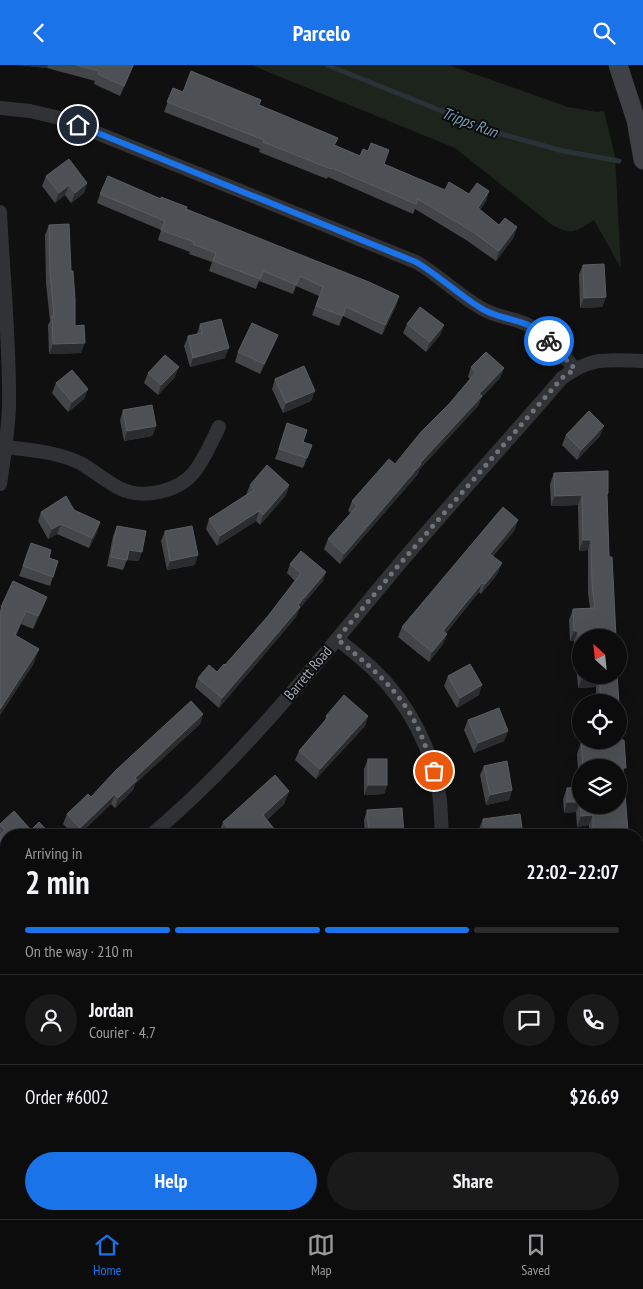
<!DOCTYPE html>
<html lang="en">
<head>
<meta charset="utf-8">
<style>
  body { margin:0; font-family:"PT Sans Narrow",sans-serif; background:#1a1a1b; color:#f1f3f6; height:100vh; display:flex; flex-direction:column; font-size:19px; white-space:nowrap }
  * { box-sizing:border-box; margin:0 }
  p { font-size:16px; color:#9a9b9d }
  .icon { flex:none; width:28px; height:28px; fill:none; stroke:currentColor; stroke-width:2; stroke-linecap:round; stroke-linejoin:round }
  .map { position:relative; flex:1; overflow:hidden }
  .drawer { position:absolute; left:0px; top:764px; width:644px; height:391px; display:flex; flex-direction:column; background:#0c0c0d; border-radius:20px 20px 0 0; box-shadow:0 5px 20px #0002,0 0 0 1px #2c2c2e }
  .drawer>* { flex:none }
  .needle { width:32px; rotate:333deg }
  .buttons { position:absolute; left:572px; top:564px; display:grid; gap:10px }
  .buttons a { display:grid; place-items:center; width:55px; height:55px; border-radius:50%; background:#0c0c0d; box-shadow:0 5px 20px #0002,0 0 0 1px #2c2c2e; font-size:25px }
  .pin { position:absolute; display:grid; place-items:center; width:42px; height:42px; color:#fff; margin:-21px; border:2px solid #fff; border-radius:50%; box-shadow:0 1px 5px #0007 }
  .courier { position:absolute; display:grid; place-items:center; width:50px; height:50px; margin:-25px; border:4px solid #1a73e8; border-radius:50%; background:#fff; color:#222; box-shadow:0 1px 6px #0007 }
  .overview em { font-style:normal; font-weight:600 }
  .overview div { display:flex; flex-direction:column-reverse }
  .overview { display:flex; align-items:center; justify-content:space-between; height:85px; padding:0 25px }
  h1 { font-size:32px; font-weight:600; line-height:38px }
  .bar { display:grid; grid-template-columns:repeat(4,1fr); gap:8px 5px; align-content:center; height:60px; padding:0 25px }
  .bar i { height:6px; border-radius:4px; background:#2c2c2e }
  .bar .on { background:#1a73e8 }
  .bar p { grid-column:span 4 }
  .line { display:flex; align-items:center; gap:12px; padding:0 25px; border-top:1px solid #2c2c2e }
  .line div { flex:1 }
  .round { display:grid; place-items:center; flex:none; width:52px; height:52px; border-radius:26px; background:#1a1a1b }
  .button { display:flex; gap:10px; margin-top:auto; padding:10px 25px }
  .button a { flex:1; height:58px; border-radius:30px; background:#1a73e8; color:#fff; font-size:20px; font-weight:600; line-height:58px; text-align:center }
  .button a+a { background:#1a1a1b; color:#f1f3f6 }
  header { display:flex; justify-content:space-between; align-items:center; height:65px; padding:0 25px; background:#1a73e8; color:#fff; font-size:22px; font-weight:600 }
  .tabs { display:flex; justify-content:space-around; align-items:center; height:70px; border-top:1px solid #2c2c2e; background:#0c0c0d; font-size:14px; color:#9a9b9d }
  .tabs a { display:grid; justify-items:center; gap:2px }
  .tabs .on { color:#1a73e8 }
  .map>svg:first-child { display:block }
</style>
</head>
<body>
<header><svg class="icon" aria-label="back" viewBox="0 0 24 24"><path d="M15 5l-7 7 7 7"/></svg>Parcelo<svg class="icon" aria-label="search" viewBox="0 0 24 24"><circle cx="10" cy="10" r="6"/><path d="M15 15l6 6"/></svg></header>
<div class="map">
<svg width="643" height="1154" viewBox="0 0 643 1154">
  <rect width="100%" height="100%" fill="#101011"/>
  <g fill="#1c241c">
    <path d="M251,0H449L568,42L597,47L604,46L615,91L621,203L594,155C576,166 573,171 552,160L455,83Z"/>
    <polygon points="643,1044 643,1064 638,1067 638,1047"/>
    <polygon points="469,1149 501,1149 492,1154 460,1154"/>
  </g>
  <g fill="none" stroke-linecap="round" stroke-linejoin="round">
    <polyline stroke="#283237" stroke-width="5" points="327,0 494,67 563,86 619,96"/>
    <g stroke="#313236" stroke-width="14">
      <path d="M0,43L30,46L60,53L416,197C439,210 458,230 481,243C494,251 507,252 521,257C543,264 560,287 575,304"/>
      <path d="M0,147C3,212 10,278 9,342C8,368 4,393 0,419"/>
      <path d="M6,382C31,385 57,387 80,398C93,405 105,416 119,423C142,435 179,427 195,406C205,393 212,376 219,362"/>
      <path d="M337,574C349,583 361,593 372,603C409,638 433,685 440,735C441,747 441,758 442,770"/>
      <path d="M151,770C244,692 318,596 396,503C450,439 507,377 562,313C592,291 608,295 643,296"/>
      <polyline points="0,876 6,872"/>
      <polyline points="0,911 6,921"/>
      <polyline points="638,928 643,925"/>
      <polyline points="253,1154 262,1149"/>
    </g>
    <polyline stroke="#3f4146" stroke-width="19" points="618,0 636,55 643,95"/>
  </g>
  <g fill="#434549" fill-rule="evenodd">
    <polygon points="18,0 134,0 120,31 94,19 95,16 47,3"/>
    <polygon points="173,23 183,27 259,40 338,73 335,80 360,91 384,99 445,125 469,129 489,126 486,136 480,145 514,172 496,196 466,175 415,144 413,149 328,112 327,114 259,87 260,84 164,47"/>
    <polygon points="46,111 87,118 84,128 71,138 65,130 55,138 42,121"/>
    <polygon points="100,129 186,144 399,231 396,241 382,270 343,251 339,261 312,250 319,231 296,221 293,229 259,216 256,224 209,206 212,197 189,189 190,187 158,175 161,165 97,138"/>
    <polygon points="49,160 71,206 75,261 81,288 49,289 48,260 50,256 46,218 45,170"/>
    <polygon points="583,200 606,232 602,242 580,243 579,209"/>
    <polygon points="200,259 225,293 190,302 184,281 188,271 197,269"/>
    <polygon points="407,259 444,260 440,270 426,287 403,268"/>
    <polygon points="278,270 274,280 260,309 235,297 238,287"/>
    <polygon points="471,302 504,303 500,313 481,333 478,341 419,405 418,409 340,499 324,484 328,474 351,448 348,446 352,436 395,399 450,338 470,314 468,312"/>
    <polygon points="148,308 175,312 158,330 144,318"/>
    <polygon points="275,314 315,326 311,336 283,348 272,324"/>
    <polygon points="56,318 88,324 84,334 68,347 52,328"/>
    <polygon points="123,345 156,361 152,371 124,376 120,355"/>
    <polygon points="284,368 303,377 312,380 303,403 275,394"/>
    <polygon points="566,370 600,371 577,395 562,380"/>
    <polygon points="554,408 607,433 609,492 619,638 596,638 596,622 578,623 574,576 570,576 569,555 573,544 590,543 588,528 588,485 579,486 578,440 551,441 550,419"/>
    <polygon points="250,420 289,420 286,430 260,460 256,456 217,481 206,464 209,454 246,430"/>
    <polygon points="74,445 100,457 97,467 89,483 57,469 48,474 38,456 41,447"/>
    <polygon points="117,461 139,496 127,495 123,505 107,501 113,471"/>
    <polygon points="515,465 493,491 498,508 481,529 479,527 446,568 443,579 429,597 398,572 402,562"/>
    <polygon points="165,466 195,500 167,505 161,476"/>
    <polygon points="31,478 49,493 58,496 50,521 19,511"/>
    <polygon points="290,499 323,516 299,544 296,552 219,643 195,622 198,613 217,607 225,600 268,551 295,516 287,508"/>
    <polygon points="47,532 42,545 33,564 21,559 16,571 34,598 0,650 0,545 1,542"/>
    <polygon points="448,611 479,630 457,643 444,621"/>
    <polygon points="203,649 200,659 135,719 133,725 115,743 111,739 79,770 74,770 63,759 67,749"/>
    <polygon points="326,651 368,651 365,661 316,714 295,695 299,686 325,656"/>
    <polygon points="468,655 508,666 504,676 474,688 464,665"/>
    <path d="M597,675H620L628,767L630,770H589V760L577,762L576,747L564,748L563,734L567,723H579L577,689L581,678L598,677ZM581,702H619L581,740Z"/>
    <polygon points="368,694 387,720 384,729 364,730 364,704"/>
    <polygon points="484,701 512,725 509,735 486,740 480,710"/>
    <polygon points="289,726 284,739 267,755 279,770 218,770 223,757"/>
    <polygon points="367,745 404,770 365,770 364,755"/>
    <polygon points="483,754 523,770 480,770 479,764"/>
    <polygon points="0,759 31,765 51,770 6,770 0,808"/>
  </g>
  <g fill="#2a2c2e">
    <polygon points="18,0 48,0 47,3"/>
    <polygon points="133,0 134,0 120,31 124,21"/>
    <polygon points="87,118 84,128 71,138 75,128"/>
    <polygon points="69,120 65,130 55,138 59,128"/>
    <polygon points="489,126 486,136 474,153 478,143"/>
    <polygon points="517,162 514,172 496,196 499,186"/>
    <polygon points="399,231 396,241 382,270 385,260"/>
    <polygon points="606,232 602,242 580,243 584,233"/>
    <polygon points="444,260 440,270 426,287 430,277"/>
    <polygon points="278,270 274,280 260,309 264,299"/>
    <polygon points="85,278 81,288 49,289 53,279"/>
    <polygon points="229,283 225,293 190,302 193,293"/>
    <polygon points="179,302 175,312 158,330 161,320"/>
    <polygon points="504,303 500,313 481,333 478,341 419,405 418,409 340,499 344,489 479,329"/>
    <polygon points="88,324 84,334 68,347 72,337"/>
    <polygon points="315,326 311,336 283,348 286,338"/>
    <polygon points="156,361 152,371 124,376 127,366"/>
    <polygon points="604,361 600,371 577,395 581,385"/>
    <polygon points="289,420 286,430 260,460 263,450"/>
    <polygon points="582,430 578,440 551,441 555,431"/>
    <polygon points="259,446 256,456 217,481 220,471"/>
    <polygon points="518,455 515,465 486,498 490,489"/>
    <polygon points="100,457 97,467 89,483 92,473"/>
    <polygon points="61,459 57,469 48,474 52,464"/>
    <polygon points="583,475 591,475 588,485 579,486"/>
    <polygon points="129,485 142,487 139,496 126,495"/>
    <polygon points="198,490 195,500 167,505 170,496"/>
    <polygon points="502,498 498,508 481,529 485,519"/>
    <polygon points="326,507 323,516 299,544 296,552 219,643 222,633 298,540"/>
    <polygon points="482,518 479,527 439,576 443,566"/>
    <polygon points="47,532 42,545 33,564 38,551"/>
    <polygon points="26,546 21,559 10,584 15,570"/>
    <polygon points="574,566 578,566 574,576 570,576"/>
    <polygon points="447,569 443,579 429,597 432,587"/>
    <polygon points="39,584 34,598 0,650 0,644"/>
    <polygon points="600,611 596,622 578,623 582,613"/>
    <polygon points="482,620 479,630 457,643 460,633"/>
    <polygon points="203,649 200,659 135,719 133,725 115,743 118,733 135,713"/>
    <polygon points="368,651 365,661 316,714 320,704"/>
    <polygon points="508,666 504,676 474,688 478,678"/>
    <polygon points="368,720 387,720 384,729 364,730"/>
    <polygon points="512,725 509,735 486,740 490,730"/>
    <polygon points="289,726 284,739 258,763 263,750"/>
    <polygon points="115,729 111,739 79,770 78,770 80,763"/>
    <polygon points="567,737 580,737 576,747 564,748"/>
    <polygon points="593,750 589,760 577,762 581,751"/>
    <polygon points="6,796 6,802 0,808 0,802"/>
    <polygon points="6,998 6,1004 5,1006 3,1000"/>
    <polygon points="6,1057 6,1065 0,1067 0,1059"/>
    <polygon points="642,1101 638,1113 638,1103"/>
    <polygon points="163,1149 179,1149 168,1154 153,1154"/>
    <polygon points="371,1149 386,1149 376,1154 367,1154 369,1150"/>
  </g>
  <g fill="#4d5054" stroke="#5a5e63">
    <polygon points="76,0 133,0 124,21 98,9 99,6"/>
    <polygon points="191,6 261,35 259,40 338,73 334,80 360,91 363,84 368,86 371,78 389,85 384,99 445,125 449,117 469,129 477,118 489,126 478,143 499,160 505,153 517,162 499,186 470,165 418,134 416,139 332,103 331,104 263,77 264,75 167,37 173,23 183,27"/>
    <polygon points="69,94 87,118 75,128 69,120 59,128 46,111"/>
    <polygon points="108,111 161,134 161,132 187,142 186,144 369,217 399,231 385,260 346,242 343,251 316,241 323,222 300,211 296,220 263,206 260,214 213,196 216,188 193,179 194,177 161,165 165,156 100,129"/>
    <polygon points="69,159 71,206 73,206 75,234 75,261 84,260 85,278 53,279 52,251 54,251 50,208 49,160"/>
    <polygon points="604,199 606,232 584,233 583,200"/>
    <polygon points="420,242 444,260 430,277 407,259"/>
    <polygon points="221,254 229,283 193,293 188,271 202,268 200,259"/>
    <polygon points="252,258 278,270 264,299 238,287"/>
    <polygon points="486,287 504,303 479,329 482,331 420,398 421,399 344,489 328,474 357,441 352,436 389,394 395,399 421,367 450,338 476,307 471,302"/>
    <polygon points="165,290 179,302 161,320 148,308"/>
    <polygon points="304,301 315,326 286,338 275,314"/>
    <polygon points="72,305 88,324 72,337 56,318"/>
    <polygon points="152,340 156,361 127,366 123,345"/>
    <polygon points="589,346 604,361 581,385 566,370"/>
    <polygon points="287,358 307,365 303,377 312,380 307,393 279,384"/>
    <polygon points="267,400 289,420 263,450 259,446 220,471 209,454 254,425 250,420"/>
    <polygon points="608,406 608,428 607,429 609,492 612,492 616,572 581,572 581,606 578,566 574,566 573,544 595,543 592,518 591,475 583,475 582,430 555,431 554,408"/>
    <polygon points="66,431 74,445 100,457 92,473 61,459 52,464 41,447"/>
    <polygon points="503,442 518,455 490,489 502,498 485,519 482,518 443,566 447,569 432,587 402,562"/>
    <polygon points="117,461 146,466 142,487 129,485 127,495 111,492"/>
    <polygon points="192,461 198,490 170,496 165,466"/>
    <polygon points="31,478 51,485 49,493 58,496 53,512 23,501"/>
    <polygon points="301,486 326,507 298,540 300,542 222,633 198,613 209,600 217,607 224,599 225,600 268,551 301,508 290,499"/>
    <polygon points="13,516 47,532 38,551 26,546 15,570 39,584 0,644 0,549 3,543 1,542"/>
    <polygon points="470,599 482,620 460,633 448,611"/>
    <polygon points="582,610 617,610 619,638 600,638 600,611 582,613"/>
    <polygon points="344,630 368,651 320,704 299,686 328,652 326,651"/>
    <polygon points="191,636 203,649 135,713 137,715 118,733 115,729 80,763 67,749 88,729 91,732 116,705"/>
    <polygon points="619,642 620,675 624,675 626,703 623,703 628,767 630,767 630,770 593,770 593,750 581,751 580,737 567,737 567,723 581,722 581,740 619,740 619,702 583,702 581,678 602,677 602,675 619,675"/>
    <polygon points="499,643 508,666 478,678 468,655"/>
    <rect x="368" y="694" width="19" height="26"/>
    <polygon points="507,696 512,725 490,730 484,701"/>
    <polygon points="275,710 289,726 263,750 279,770 250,770 246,765 240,770 234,770 223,757"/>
    <polygon points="402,743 404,770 369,770 367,745"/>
    <polygon points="14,746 31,765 39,757 51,770 6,770 6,796 0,802 0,770 5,765 0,760 0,759"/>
    <polygon points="520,749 523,770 485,770 483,754"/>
    <polygon points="0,981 6,992 6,998 3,1000 6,1008 6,1057 0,1059"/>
    <polygon points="638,1092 642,1101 638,1103"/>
    <polygon points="101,1149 163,1149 153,1154 90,1154"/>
    <polygon points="334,1149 371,1149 369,1150 371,1154 324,1154"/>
    <polygon points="564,1149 602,1149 604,1154 566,1154"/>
  </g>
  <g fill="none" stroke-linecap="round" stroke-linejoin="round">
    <path stroke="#6e737a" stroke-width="5" stroke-dasharray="0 9" d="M434,706C428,688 422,669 412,652C394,620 365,597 337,574L398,501L562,313L575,304L549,276"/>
    <path stroke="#1a73e8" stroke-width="6" d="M78,60L416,197C438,210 457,228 479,242C492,251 505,252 520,257C531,260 541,268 549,276"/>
  </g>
  <g text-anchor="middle" stroke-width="4" stroke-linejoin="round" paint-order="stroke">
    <g font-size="15" fill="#a1a8b2" stroke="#0b0b0c">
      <text transform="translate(308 608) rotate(-50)" y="5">Barrett Road</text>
    </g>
    <g font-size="16" font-style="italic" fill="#769aaf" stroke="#0b0b0c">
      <text transform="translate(470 57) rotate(21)" y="6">Tripps Run</text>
    </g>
  </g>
</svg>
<div class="buttons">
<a><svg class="needle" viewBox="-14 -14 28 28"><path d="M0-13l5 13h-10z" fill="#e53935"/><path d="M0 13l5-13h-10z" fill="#9a9b9d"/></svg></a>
<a><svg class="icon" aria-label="locate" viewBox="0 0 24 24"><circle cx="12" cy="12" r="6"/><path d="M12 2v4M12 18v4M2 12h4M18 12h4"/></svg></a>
<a><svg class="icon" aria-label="layers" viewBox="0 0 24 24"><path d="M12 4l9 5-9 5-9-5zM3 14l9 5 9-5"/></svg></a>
</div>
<div class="pin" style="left:434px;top:706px;background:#ea580c"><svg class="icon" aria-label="bag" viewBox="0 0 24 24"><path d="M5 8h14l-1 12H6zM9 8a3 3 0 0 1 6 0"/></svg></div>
<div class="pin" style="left:78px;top:60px;background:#1f2937"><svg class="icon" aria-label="home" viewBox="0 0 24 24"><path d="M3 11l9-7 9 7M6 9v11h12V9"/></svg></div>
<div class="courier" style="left:549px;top:276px"><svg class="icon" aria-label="bike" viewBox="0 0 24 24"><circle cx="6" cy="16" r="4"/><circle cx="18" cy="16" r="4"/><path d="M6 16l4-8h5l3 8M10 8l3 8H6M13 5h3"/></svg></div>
<section class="drawer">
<div class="overview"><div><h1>2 min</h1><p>Arriving in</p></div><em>22:02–22:07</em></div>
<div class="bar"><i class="on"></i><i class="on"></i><i class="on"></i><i></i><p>On the way · 210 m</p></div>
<div class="line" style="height:90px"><a class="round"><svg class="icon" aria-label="person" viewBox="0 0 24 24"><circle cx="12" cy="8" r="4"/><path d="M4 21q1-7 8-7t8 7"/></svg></a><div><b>Jordan</b><p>Courier · 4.7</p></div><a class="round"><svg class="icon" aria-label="chat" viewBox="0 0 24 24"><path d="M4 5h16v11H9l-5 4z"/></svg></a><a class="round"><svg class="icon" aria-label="phone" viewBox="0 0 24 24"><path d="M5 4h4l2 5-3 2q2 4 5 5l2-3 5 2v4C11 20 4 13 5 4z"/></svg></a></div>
<div class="line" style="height:65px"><div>Order #6002</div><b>$26.69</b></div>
<div class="button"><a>Help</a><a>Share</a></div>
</section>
</div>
<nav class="tabs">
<a class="on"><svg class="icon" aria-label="home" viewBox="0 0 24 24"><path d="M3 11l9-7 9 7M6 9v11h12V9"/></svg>Home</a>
<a><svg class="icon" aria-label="map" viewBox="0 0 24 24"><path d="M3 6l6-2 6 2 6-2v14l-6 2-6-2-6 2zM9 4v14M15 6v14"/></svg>Map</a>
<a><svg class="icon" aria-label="saved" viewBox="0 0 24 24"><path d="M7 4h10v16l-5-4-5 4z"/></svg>Saved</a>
</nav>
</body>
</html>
